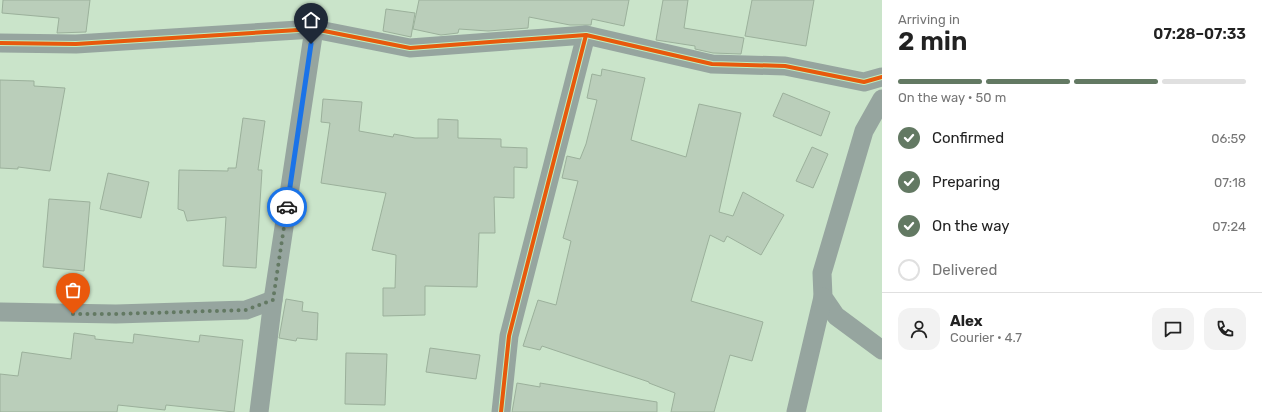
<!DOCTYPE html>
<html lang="en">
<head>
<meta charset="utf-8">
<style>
  body { margin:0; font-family:Rubik,sans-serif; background:#f2f2f2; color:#222; height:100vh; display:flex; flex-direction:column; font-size:15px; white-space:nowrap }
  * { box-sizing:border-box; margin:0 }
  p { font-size:13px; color:#767676 }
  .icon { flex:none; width:22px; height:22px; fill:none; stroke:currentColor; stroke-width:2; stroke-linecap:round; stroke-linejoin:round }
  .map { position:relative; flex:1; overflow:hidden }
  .details { display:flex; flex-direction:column; background:#fff; width:380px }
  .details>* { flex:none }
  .pin { position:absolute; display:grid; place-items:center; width:34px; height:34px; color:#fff; margin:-41px -17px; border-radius:50% 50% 50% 0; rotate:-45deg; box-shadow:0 0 4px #0007 }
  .pin .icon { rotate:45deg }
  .courier { position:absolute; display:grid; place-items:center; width:40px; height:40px; margin:-20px; border:3px solid #1a73e8; border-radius:50%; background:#fff; color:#222; box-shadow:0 1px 5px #0007 }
  .overview em { font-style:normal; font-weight:600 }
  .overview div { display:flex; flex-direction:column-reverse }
  .overview { display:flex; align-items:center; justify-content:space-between; height:68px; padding:0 16px }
  h1 { font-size:26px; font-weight:600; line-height:30px }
  .bar { display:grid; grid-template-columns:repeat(4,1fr); gap:6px 4px; align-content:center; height:48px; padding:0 16px }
  .bar i { height:5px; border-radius:3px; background:#e0e0e0 }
  .bar .selected { background:#637963 }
  .bar p { grid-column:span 4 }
  .line { display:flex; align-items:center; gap:10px; padding:0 16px; border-top:1px solid #e0e0e0 }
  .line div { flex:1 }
  .round { display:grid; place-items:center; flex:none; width:42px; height:42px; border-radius:12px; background:#f2f2f2 }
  ol { padding:0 16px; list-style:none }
  li { display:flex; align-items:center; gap:12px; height:44px }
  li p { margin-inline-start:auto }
  li .icon { padding:4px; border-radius:50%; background:#637963; color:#fff; stroke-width:4 }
  li:last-child { color:#767676 }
  li i { width:22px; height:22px; border:2px solid #e0e0e0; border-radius:50% }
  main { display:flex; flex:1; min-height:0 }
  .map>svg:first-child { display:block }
</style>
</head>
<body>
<main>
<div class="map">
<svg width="882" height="412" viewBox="0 0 882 412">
  <rect width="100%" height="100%" fill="#cae4ca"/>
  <g fill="#baceba" stroke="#9bb09b">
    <polygon points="3,0 90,0 86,32 57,33 59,18 2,13"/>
    <polygon points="419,0 629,0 624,26 592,19 591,25 570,25 529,17 528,28 488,31 459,29 458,33 441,35 413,29"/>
    <polygon points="663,0 688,0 684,28 744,38 741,54 713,53 695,49 695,46 656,40"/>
    <polygon points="752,0 814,0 806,46 745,36"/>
    <polygon points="386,9 415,13 411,37 383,31"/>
    <polygon points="602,69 645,78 631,140 686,157 699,104 741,113 719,212 733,216 743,192 784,215 761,255 727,236 724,242 710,235 691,301 763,322 752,361 730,355 714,412 671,412 675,393 649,383 649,382 542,346 540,350 523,346 538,300 556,305 571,241 563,238 578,181 562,178 567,156 580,159 586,144 597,100 587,98 592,74 601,76"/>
    <polygon points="0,80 34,81 34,86 65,88 50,171 18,167 18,169 0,168"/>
    <polygon points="783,93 830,112 821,136 773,116"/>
    <polygon points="323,99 362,102 359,131 393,137 394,134 415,138 438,138 438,119 458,120 458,138 501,139 501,147 527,148 527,168 514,167 514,198 494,197 495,233 479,233 477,287 425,286 425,315 383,316 383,288 395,288 396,255 372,250 386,193 321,183 330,123 321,122"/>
    <polygon points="243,118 265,121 258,170 262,170 256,268 223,266 226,217 187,221 184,211 178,209 179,170 228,171 228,168 236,168"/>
    <polygon points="812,147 828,154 813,188 796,181"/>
    <polygon points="108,173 149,182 141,218 100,209"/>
    <polygon points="49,199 90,202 84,271 43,267"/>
    <polygon points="286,299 303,302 302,311 318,313 317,340 297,338 296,341 279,338"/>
    <polygon points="74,333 95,336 95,339 133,343 134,334 199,342 200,335 243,340 234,412 166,405 165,410 118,405 117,412 0,412 0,374 18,376 22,352 71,359"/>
    <polygon points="430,348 480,355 476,379 426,372"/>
    <polygon points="346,353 387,354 385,405 345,404"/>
    <polygon points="517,383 540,387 540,383 657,402 657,412 512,412"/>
  </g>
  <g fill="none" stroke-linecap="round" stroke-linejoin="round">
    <g stroke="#96a59f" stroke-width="19">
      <polyline points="0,43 76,44 314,29 410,48 586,35 712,64 785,66 864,82 882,77"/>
      <polyline points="882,99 864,131 822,273 823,297 836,316 882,350"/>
      <polyline points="0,312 116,314 246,310 273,300"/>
      <polyline points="259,412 273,300 314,29"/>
      <polyline points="501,412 509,336 586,35"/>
      <polyline points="796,412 823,297"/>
    </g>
    <g stroke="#bfeebf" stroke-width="6">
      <g id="cycleway">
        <polyline points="0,43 76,44 314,29 410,48 586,35 712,64 785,66 864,82 882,77"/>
        <polyline points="501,412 509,336 586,35"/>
      </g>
    </g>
    <use href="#cycleway" stroke="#e8590c" stroke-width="4"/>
  </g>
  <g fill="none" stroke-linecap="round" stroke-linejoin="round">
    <polyline stroke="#637963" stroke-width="4" stroke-dasharray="0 7.2" points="73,314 116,314 246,310 273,300 287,207"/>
    <polyline stroke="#1a73e8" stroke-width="5" points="287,207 311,44"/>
  </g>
</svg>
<div class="pin" style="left:73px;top:314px;background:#ea580c"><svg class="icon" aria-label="bag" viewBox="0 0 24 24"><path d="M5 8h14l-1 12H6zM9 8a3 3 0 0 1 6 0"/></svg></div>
<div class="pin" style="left:311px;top:44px;background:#1f2937"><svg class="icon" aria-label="home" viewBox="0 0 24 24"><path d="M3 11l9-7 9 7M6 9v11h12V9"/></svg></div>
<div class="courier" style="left:287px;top:207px"><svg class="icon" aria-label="car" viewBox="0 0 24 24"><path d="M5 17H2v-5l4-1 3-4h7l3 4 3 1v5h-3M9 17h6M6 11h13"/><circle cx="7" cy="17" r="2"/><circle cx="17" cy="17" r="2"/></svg></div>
</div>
<section class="details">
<div class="overview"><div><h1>2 min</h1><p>Arriving in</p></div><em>07:28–07:33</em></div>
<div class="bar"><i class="selected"></i><i class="selected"></i><i class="selected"></i><i></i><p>On the way · 50 m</p></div>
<ol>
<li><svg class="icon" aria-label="check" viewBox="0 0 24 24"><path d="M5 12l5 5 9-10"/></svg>Confirmed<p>06:59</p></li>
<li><svg class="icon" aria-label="check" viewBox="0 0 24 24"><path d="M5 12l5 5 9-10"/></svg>Preparing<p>07:18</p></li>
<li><svg class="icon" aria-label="check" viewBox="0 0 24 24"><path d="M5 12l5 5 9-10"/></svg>On the way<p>07:24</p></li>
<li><i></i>Delivered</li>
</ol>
<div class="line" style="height:72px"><a class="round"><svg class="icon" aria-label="person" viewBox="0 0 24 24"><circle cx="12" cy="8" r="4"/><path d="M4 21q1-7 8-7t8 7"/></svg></a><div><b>Alex</b><p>Courier · 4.7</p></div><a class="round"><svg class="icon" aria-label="chat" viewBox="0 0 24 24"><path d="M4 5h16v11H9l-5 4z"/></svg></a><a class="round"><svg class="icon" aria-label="phone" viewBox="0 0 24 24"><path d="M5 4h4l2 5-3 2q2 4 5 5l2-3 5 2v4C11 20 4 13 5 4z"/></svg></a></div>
</section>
</main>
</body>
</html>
